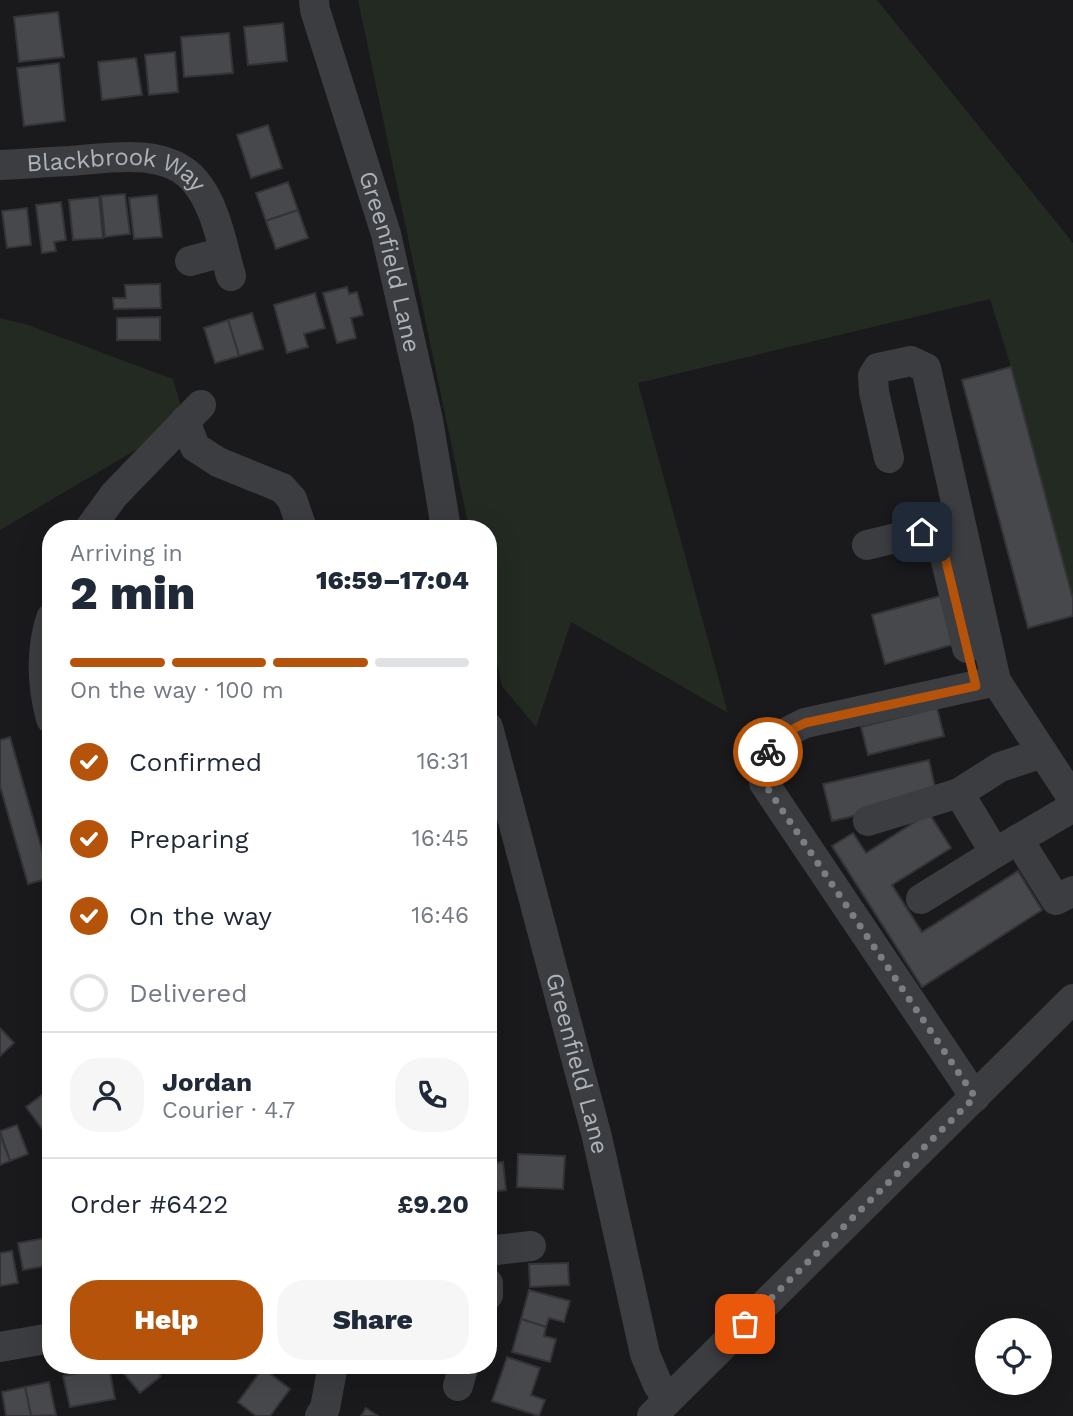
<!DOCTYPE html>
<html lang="en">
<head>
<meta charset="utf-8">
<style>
  body { margin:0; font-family:"Work Sans",sans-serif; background:#f6f6f7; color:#1f2937; height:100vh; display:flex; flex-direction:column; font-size:26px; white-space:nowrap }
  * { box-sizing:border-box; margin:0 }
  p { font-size:23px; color:#747a83 }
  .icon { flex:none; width:38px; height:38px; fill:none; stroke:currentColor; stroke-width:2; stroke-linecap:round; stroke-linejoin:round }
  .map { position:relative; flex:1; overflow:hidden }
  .sheet { position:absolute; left:42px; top:520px; width:455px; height:854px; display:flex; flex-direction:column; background:#fff; border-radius:28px; box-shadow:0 7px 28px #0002 }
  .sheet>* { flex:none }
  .tools { position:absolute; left:975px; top:1318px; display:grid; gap:14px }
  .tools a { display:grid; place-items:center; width:77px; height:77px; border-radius:50%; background:#fff; box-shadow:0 7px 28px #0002; font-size:35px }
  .pin { position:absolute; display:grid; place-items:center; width:60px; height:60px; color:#fff; margin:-30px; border-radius:14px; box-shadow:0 4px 10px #0006 }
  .courier { position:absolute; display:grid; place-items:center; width:70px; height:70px; margin:-35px; border:5px solid #b45309; border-radius:50%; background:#fff; color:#222; box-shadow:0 2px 9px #0007 }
  .summary em { font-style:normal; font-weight:800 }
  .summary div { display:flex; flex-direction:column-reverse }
  .summary { display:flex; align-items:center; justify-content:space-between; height:119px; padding:0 28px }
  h1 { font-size:46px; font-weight:800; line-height:52px }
  .bar { display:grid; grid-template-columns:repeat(4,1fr); gap:10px 7px; align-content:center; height:84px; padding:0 28px }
  .bar i { height:9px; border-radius:5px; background:#e0e1e3 }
  .bar .on { background:#b45309 }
  .bar p { grid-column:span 4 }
  .line { display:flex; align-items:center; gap:18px; padding:0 28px; border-top:2px solid #e0e1e3 }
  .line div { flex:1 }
  .round { display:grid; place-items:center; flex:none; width:74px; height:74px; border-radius:28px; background:#f6f6f7 }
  ol { padding:0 28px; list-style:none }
  li { display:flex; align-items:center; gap:21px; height:77px }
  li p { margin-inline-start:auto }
  li .icon { padding:7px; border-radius:50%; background:#b45309; color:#fff; stroke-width:4 }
  li:last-child { color:#747a83 }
  li i { width:38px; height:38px; border:4px solid #e0e1e3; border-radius:50% }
  .action { display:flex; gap:14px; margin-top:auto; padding:14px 28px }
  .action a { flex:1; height:80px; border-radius:28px; background:#b45309; color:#fff; font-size:28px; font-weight:800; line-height:80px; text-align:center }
  .action a+a { background:#f6f6f7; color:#1f2937 }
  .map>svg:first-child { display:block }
</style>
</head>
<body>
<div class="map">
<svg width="1073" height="1416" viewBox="0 0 1073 1416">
  <rect width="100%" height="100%" fill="#1a1a1c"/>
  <g fill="#222a22">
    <polygon points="358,0 877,0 1073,243 1073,599 1011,367 990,299 638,383 728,713 571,622 536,727 502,686 488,622 488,528 469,528"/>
    <polygon points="0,318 28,325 173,379 185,421 0,530"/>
  </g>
  <g fill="#47484c" stroke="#343438" stroke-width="2">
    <polygon points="58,12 64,57 19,62 14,17"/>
    <polygon points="283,23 287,61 248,65 244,27"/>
    <polygon points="229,33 233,73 184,77 181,37"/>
    <polygon points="175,52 178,92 149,95 145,55"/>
    <polygon points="136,58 142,95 102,100 98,62"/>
    <polygon points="59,63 65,121 24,126 17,68"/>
    <polygon points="268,125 282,168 251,178 237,135"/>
    <polygon points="288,182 298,210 266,221 256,193"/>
    <polygon points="125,194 130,234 105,237 101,196"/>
    <polygon points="157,195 162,237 134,239 129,198"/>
    <polygon points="99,197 103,238 73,240 69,200"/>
    <polygon points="61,202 66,240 54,242 56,251 42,253 36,205"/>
    <polygon points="27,208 31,245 7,248 2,211"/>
    <polygon points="298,210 308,238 276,249 266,221"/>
    <polygon points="160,284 161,308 114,309 113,298 126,298 125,285"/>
    <polygon points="347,287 349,294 357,292 363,315 351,318 356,338 337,343 323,293"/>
    <polygon points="315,293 325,328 304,334 308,347 287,353 274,305"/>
    <polygon points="252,313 263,349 239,356 228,320"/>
    <polygon points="160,317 160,340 117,340 117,318"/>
    <polygon points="228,320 239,356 215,363 204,328"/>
    <polygon points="1011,367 1073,599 1073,616 1028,628 962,380"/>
    <polygon points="944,595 958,643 885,664 872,615"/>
    <polygon points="937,708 944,736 868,755 861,727"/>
    <polygon points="10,737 50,878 28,884 0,786 0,740"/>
    <polygon points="929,760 937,797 832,821 823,784"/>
    <polygon points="929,813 951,848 892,885 922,932 1018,871 1042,910 922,987 832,846 853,833 866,853"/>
    <polygon points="0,1028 14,1043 0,1056"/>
    <polygon points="51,1088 51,1130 46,1134 26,1107"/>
    <polygon points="17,1125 28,1154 10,1161 0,1131"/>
    <polygon points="0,1135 10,1161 0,1165"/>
    <polygon points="518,1154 565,1156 563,1189 517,1187"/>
    <polygon points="503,1162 506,1190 488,1192 488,1164"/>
    <polygon points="51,1237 51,1265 23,1270 18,1243"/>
    <polygon points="12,1251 18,1283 0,1286 0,1253"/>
    <polygon points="568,1263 569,1285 530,1287 529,1264"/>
    <polygon points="529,1290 570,1301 564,1322 549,1318 546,1327 521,1319"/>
    <polygon points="521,1319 546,1327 544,1336 556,1339 550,1362 512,1352"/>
    <polygon points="507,1357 540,1368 531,1395 545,1400 539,1416 492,1401"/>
    <polygon points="117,1365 152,1365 161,1376 140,1393"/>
    <polygon points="109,1367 115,1399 70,1407 63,1376"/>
    <polygon points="263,1368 290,1389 270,1416 256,1416 238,1402"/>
    <polygon points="49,1382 56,1415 31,1416 25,1387"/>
    <polygon points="25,1387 31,1416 6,1416 2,1392"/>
    <polygon points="366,1408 378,1416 361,1416"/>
  </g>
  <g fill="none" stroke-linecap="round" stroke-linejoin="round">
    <g stroke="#3b3d40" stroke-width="30">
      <path id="s1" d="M314,0L315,10L386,234L428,420L446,528"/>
      <path id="s2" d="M0,165C23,164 47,162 70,161C109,158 165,147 194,180C216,205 222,245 231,276"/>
      <polyline points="190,261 224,252"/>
      <polyline points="185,421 195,447 218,462 282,488 292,499 302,528"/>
      <polyline points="889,458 874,392 873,376 878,368 911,361 926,368 996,681"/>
      <polyline points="90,528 114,495 201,405"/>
      <polyline points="867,545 921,532 933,535 939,541 945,557 967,648"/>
      <path d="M51,618C40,652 42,685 51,719"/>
      <path id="s3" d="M488,727L597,1137L645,1354L658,1385L668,1400"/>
      <polyline points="1043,753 1000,767 959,793 995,853 1073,807"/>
      <polyline points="868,821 959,793"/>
      <polyline points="1018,839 1056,900 1073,891"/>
      <polyline points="921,899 995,853"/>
      <polyline points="975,1097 764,783 769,741 805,723 996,681 1073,799"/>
      <polyline points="488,1251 531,1246"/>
      <polyline points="488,1283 488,1295"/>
      <polyline points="0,1347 51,1338"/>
      <polyline points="458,1386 464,1365"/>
      <polyline points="320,1416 325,1408 333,1365"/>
      <polyline points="652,1416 1073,999"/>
    </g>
  </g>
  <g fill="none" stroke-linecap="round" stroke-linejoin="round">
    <polyline stroke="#7a7d83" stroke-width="7" stroke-dasharray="0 12.6" points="745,1324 975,1097 764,783 768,752"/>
    <path stroke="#b45309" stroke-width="9" d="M768,752L769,741L805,723L976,686L945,557C940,543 937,536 922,532"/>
  </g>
  <g text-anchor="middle" stroke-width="7" stroke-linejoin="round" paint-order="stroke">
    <g font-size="24" fill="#adb3ba" stroke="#151517">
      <text dy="8" stroke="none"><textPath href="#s2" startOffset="119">Blackbrook Way</textPath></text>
      <text dy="8" stroke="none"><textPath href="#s1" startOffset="273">Greenfield Lane</textPath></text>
      <text dy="8" stroke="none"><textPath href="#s3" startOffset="348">Greenfield Lane</textPath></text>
    </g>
  </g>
</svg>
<div class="tools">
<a><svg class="icon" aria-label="locate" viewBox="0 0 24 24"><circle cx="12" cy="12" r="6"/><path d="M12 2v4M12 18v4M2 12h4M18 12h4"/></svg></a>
</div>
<div class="pin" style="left:745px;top:1324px;background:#ea580c"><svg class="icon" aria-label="bag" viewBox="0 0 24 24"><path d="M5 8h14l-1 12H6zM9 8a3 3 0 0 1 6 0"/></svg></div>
<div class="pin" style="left:922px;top:532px;background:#1f2937"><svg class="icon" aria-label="home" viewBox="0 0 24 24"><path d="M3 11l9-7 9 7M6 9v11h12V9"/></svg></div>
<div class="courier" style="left:768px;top:752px"><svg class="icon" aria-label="bike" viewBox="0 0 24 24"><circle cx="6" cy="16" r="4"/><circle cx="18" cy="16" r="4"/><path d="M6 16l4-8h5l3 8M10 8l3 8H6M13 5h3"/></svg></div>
<section class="sheet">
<div class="summary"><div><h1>2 min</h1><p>Arriving in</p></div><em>16:59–17:04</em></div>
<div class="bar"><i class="on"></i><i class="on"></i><i class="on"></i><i></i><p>On the way · 100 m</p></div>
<ol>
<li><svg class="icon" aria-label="check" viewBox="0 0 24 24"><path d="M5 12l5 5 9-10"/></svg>Confirmed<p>16:31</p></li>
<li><svg class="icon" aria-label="check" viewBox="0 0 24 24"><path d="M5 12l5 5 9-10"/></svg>Preparing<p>16:45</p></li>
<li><svg class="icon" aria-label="check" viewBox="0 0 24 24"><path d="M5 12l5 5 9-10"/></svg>On the way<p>16:46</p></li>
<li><i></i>Delivered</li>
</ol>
<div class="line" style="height:126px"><a class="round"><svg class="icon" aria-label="person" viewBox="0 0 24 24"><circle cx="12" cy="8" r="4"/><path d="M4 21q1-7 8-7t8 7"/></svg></a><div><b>Jordan</b><p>Courier · 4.7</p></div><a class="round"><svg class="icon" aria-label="phone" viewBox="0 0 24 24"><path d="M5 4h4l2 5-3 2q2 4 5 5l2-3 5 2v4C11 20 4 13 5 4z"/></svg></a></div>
<div class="line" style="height:91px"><div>Order #6422</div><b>£9.20</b></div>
<div class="action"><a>Help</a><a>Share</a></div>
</section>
</div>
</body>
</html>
